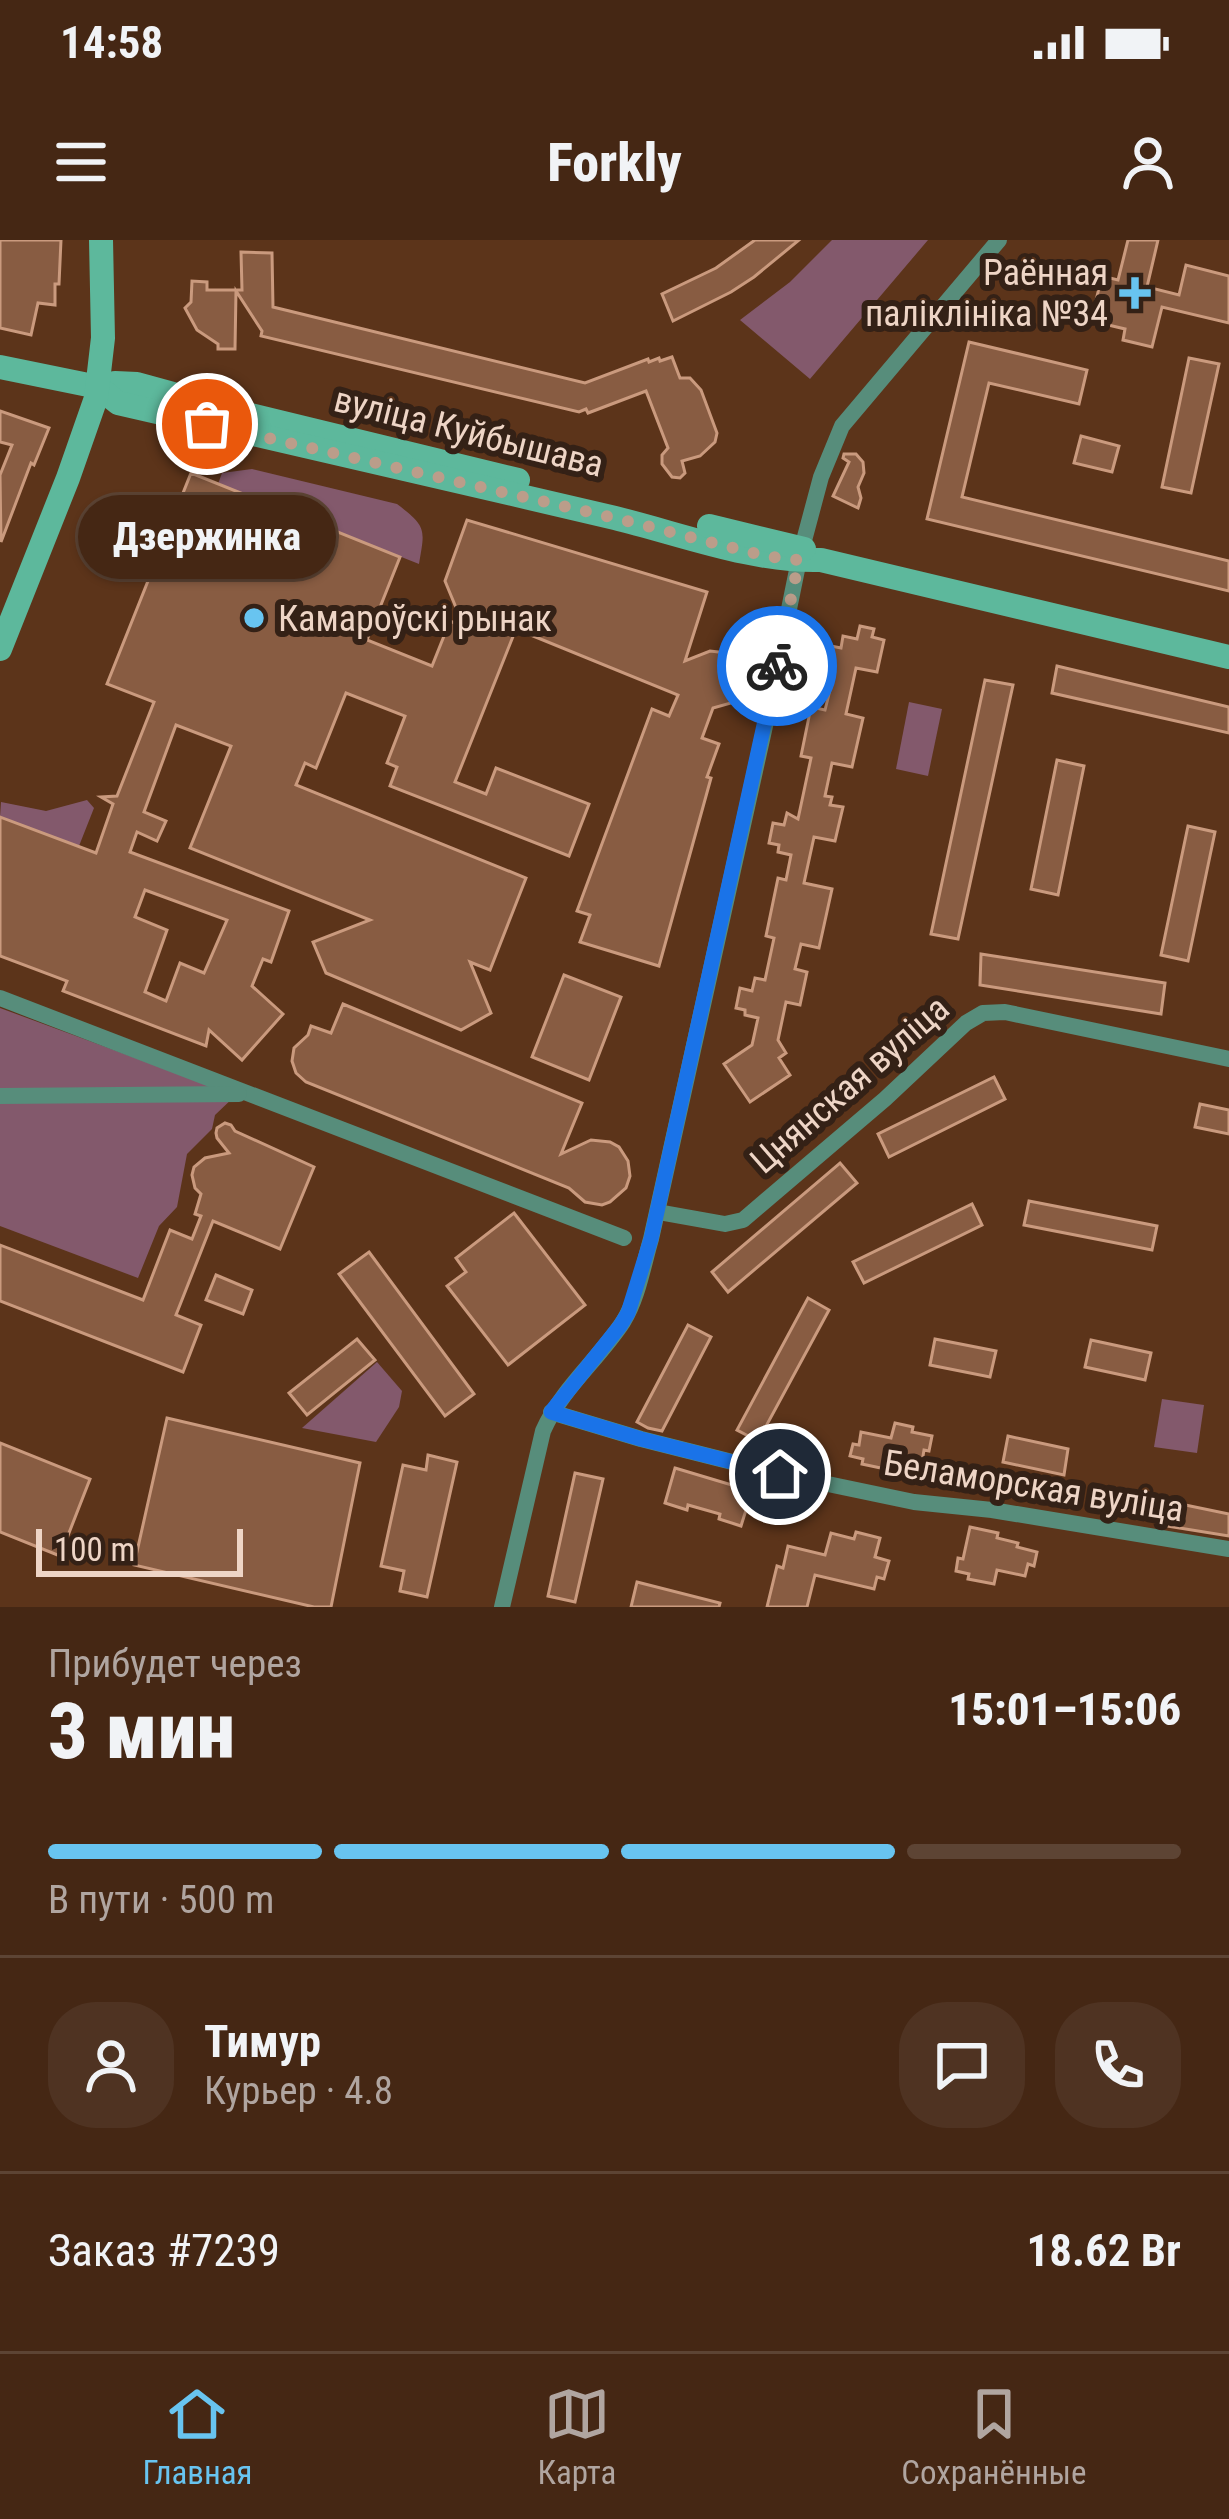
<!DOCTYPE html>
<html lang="ru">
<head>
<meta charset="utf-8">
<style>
  body { margin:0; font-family:"Roboto Condensed",sans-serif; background:#4f3322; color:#f1f3f6; height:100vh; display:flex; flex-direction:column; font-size:45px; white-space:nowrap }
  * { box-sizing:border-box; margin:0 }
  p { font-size:39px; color:#b0a5a0 }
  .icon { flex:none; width:66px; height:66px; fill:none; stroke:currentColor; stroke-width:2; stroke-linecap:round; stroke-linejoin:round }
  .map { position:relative; height:1367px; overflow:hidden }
  .panel { display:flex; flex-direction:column; background:#452714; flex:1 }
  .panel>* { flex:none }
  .scale { position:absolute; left:36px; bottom:30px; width:207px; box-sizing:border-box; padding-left:12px; border:6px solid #eed5c6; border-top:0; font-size:33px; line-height:42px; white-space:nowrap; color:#eed5c6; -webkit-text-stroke:9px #342116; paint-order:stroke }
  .pin { position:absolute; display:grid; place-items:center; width:102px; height:102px; color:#fff; margin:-51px; border:6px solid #fff; border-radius:50%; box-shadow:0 3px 12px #0007 }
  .courier { position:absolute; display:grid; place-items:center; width:120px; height:120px; margin:-60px; border:9px solid #1a73e8; border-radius:50%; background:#fff; color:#222; box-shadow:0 3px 15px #0007 }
  .bubble { position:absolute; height:84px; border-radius:42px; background:#452714; box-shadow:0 3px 9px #0004,0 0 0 3px #5d4434; font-size:39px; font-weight:800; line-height:84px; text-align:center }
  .overview em { font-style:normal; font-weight:800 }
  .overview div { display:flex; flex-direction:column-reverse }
  .overview { display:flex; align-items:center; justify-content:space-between; height:204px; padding:0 48px }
  h1 { font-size:78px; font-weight:800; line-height:90px }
  .bar { display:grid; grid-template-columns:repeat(4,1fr); gap:18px 12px; align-content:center; height:144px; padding:0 48px }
  .bar i { height:15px; border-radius:9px; background:#5d4434 }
  .bar .on { background:#68c4f0 }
  .bar p { grid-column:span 4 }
  .line { display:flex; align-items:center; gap:30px; padding:0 48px; border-top:3px solid #5d4434 }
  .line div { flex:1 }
  .round { display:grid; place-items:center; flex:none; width:126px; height:126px; border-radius:48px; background:#4f3322 }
  .status { display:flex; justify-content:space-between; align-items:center; height:84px; padding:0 60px; background:#452714; direction:ltr }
  .status svg { height:33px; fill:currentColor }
  header { display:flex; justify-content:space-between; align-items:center; height:156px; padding:0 48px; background:#452714; font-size:54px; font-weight:800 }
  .dock { display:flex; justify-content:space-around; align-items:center; height:168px; border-top:3px solid #5d4434; background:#452714; font-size:33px; color:#b0a5a0 }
  .dock a { display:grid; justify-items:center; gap:6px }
  .dock .on { color:#68c4f0 }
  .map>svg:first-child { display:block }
</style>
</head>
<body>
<div class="status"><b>14:58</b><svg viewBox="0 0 49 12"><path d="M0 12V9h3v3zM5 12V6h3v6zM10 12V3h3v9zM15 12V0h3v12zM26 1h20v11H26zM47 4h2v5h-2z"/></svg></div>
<header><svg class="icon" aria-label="menu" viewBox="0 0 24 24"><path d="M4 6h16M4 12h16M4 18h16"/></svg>Forkly<svg class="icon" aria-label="person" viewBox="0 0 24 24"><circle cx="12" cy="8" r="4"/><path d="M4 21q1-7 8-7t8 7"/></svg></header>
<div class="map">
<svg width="1229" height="1367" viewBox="0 0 1229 1367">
  <rect width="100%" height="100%" fill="#5c341a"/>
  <g fill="#83596c">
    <polygon points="832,0 928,0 810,139 740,80 790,42"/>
    <path d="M252,229L397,264C427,287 425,289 419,324L218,244L222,233Z"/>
    <polygon points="909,462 942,469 928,536 896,529"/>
    <polygon points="87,560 94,568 79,606 0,577 1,562 46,571"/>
    <polygon points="0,768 236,855 215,875 212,889 187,914 177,967 159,986 138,1038 0,986"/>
    <polygon points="377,1122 402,1151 399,1167 376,1202 302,1188"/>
    <polygon points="1162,1159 1204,1165 1197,1213 1154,1207"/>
  </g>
  <g fill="#885c42" stroke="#ca9a7e" stroke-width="3" fill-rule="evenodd">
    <polygon points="0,0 61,0 59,44 55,44 55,65 38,63 31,95 0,88"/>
    <polygon points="755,0 799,0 754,37 731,52 673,81 662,54 716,28"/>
    <polygon points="1128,0 1158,0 1147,47 1179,55 1186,25 1229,36 1229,83 1162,67 1152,107 1123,100 1125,89 1091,81 1100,44 1108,46 1110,38 1118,40"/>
    <polygon points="241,12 272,13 273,67 585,143 648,119 649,122 659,118 660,121 672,117 680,138 690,138 701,150 717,193 715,202 700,216 682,221 685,233 680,238 672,237 662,224 662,215 668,208 646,151 588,173 586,169 579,172 261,96 262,91 236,51 235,109 218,109 218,104 197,90 185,68 191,62 192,41 207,42 207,50 242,50"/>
    <polygon points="969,102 1087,130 1079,164 989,143 962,257 1229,321 1229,351 927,279"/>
    <polygon points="1189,118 1219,124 1191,253 1162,247"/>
    <polygon points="0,171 49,188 34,225 31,223 1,302 0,235 12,205 0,202"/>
    <polygon points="1081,196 1119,206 1112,232 1074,223"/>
    <polygon points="844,214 856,214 863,222 864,233 858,247 861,258 858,268 833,256 849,222 843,218"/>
    <path d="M191,233L400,317L367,400L432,426L450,381L464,387L445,341L467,280L707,352L685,421L710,411L727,413L740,425L744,442L742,450L731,463L713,468L702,498L719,504L707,537L711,538L659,726L580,702L590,675L577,671L652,469L669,476L678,455L516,389L455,542L486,554L496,528L589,564L569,616L390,546L397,527L387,523L405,476L346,453L316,528L305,523L296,545L526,638L490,730L470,722L491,773L461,790L326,733L313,702L370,680L190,608L231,506L176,485L144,572L166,581L157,601L137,592L130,612L289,671L271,722L263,719L252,746L283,774L242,820L209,790L206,806L63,751L67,741L0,716V577L96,613L113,564L101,557L117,556L154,462L107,444ZM145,650L227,680L204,733L180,723L166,761L145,752L167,690L135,677Z"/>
    <polygon points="860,386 874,389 872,397 884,400 877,432 856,428 846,474 863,478 852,527 832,523 825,556 832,557 830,565 843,567 835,601 814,597 804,643 832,649 819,708 801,704 795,729 807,732 800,765 786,762 778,800 786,813 779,818 790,835 750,862 724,824 752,805 758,778 745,775 745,770 736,768 740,748 752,751 755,738 765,740 774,698 766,696 778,638 786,640 791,615 778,612 779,605 769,603 773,583 784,585 787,573 798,579 811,518 801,516 811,467 825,470 831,446 820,444 822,437 812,435 816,416 828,418 831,406 841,408 843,396 857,399"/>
    <polygon points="1057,426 1229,467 1229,493 1052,453"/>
    <polygon points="985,440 1013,445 958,699 931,694"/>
    <polygon points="1057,520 1084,526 1058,655 1031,649"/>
    <polygon points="1188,586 1215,592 1188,721 1161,715"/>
    <polygon points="981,714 1165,743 1161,774 980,745"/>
    <polygon points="564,735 621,757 589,840 532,817"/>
    <polygon points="343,764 582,863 561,914 591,900 610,902 619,907 628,921 630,936 626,948 610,962 602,965 585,962 569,948 306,842 296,833 292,821 294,808 308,795 311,786 331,793"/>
    <polygon points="994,837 1005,859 889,917 878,894"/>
    <polygon points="1200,864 1229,870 1229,894 1195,887"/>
    <polygon points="225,883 231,885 235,891 314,927 280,1009 213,981 176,1075 201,1085 183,1132 0,1061 0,1005 143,1060 170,990 192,999 201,976 195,974 201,954 195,948 192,935 194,927 205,918 229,913 217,898 216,893 217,888"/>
    <polygon points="840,923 857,943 728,1052 712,1032"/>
    <polygon points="1029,961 1157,986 1152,1010 1024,985"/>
    <polygon points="972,964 982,985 864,1043 853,1022"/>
    <polygon points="514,973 585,1065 508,1125 447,1046 466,1032 456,1018"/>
    <polygon points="369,1012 474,1154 445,1176 339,1034"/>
    <polygon points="216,1035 252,1050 243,1074 206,1060"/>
    <polygon points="808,1058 829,1070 758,1201 737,1190"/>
    <polygon points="688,1085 711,1097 662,1191 648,1188 637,1182"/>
    <polygon points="357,1099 375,1120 307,1175 289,1153"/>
    <polygon points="935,1099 996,1111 990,1137 930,1125"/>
    <polygon points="1091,1100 1151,1113 1145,1140 1085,1127"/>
    <polygon points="167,1178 360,1223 331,1367 314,1367 134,1325"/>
    <polygon points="895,1183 913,1187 912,1192 932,1196 929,1211 924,1210 922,1222 893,1215 890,1230 862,1224 863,1219 850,1216 853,1204 859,1205 861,1192 891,1198"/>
    <polygon points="1008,1196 1068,1209 1064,1235 1003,1222"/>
    <polygon points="0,1203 90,1239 60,1316 0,1292"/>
    <polygon points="428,1215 457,1222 427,1357 400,1351 404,1331 381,1326 403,1225 426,1230"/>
    <polygon points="675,1228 752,1251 741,1286 719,1279 720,1274 688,1265 687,1270 665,1263"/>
    <polygon points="575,1233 603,1239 575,1362 548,1356"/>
    <polygon points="1166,1261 1229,1274 1229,1296 1161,1285"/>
    <polygon points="970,1287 998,1293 997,1298 1018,1303 1017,1307 1037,1312 1034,1326 1028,1324 1025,1336 997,1330 994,1344 968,1339 969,1334 956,1331 958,1318 963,1319"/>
    <polygon points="856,1292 880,1298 875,1317 889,1321 884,1339 877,1337 874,1349 815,1335 807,1367 767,1367 777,1326 783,1328 788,1306 825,1315 831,1293 854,1299"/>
    <polygon points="637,1342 720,1363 719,1367 631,1367"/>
  </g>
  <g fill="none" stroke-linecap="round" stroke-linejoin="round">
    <g stroke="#578d7b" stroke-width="16">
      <polyline points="802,308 821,237 842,186 999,0"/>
      <polyline points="0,758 624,998"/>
      <polyline points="0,856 239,854"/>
      <polyline points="658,972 725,984 743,980 885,859 966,783 983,773 1005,772 1229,819"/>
      <polyline points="551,1172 641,1199 780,1234 914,1262 992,1270 1229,1309"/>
      <path d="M502,1367L543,1191C562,1148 598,1120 623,1082C638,1058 643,1026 651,999L767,477L799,320"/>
    </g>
    <g stroke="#5db89c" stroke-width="24">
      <polyline points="0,127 98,147 115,143 137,144 250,175 518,240"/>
      <path d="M98,147L118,163L131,166C292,203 454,240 615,278C681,294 752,322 821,320L1229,417"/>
      <polyline points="709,286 804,309"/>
      <polyline points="0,409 68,238 96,158 103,98 101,0"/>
    </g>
  </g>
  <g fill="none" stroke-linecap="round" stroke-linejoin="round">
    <polyline stroke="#bb9d8a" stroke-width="12" stroke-dasharray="0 21.6" points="207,184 615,278 765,316 799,320 777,426"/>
    <polyline stroke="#1a73e8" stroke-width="15" points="777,426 651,999 628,1073 620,1086 551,1172 641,1199 780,1234"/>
  </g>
  <g fill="#68c4f0" stroke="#342116" stroke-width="4.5">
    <path d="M1129 35h12v12h12v12h-12v12h-12v-12h-12v-12h12z"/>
    <circle cx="254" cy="378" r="12"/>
  </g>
  <g text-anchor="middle" stroke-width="12" stroke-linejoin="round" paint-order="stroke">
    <g font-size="36" fill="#eed5c6" stroke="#342116" text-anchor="end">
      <text x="1108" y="45">Раённая<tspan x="1108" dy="41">паліклініка №34</tspan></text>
      <text x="278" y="391" text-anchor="start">Камароўскі рынак</text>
    </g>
    <g font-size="36" fill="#eed5c6" stroke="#342116">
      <text transform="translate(469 191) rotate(14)" y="13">вуліца Куйбышава</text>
      <text transform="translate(849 844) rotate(-41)" y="13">Цнянская вуліца</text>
      <text transform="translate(1034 1245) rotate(9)" y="13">Беламорская вуліца</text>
    </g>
  </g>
</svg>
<div class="scale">100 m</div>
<div class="pin" style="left:207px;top:184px;background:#ea580c"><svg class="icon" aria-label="bag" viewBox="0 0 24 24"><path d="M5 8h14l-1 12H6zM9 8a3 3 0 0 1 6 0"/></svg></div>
<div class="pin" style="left:780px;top:1234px;background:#1f2937"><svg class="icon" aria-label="home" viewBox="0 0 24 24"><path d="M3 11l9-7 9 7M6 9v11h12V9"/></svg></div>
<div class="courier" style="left:777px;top:426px"><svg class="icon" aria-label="bike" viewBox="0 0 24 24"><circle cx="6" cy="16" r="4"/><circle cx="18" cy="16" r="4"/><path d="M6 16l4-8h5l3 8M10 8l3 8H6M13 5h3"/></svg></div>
<div class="bubble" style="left:78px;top:255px;width:258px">Дзержинка</div>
</div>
<section class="panel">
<div class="overview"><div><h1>3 мин</h1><p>Прибудет через</p></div><em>15:01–15:06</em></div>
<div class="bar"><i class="on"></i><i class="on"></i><i class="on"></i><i></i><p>В пути · 500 m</p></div>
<div class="line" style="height:216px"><a class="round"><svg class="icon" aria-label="person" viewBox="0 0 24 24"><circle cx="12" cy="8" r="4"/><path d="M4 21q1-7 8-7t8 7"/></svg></a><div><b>Тимур</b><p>Курьер · 4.8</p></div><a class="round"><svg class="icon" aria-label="chat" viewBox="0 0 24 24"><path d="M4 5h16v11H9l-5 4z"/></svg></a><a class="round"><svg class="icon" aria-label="phone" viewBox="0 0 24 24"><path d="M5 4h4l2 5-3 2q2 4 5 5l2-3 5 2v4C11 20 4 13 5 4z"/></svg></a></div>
<div class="line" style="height:156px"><div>Заказ #7239</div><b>18.62 Br</b></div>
</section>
<nav class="dock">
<a class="on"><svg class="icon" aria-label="home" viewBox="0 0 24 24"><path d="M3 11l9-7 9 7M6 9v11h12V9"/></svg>Главная</a>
<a><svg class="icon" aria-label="map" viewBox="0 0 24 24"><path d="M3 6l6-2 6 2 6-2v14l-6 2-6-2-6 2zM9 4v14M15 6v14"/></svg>Карта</a>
<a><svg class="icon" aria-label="saved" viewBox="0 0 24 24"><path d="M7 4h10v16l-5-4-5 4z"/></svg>Сохранённые</a>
</nav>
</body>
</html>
